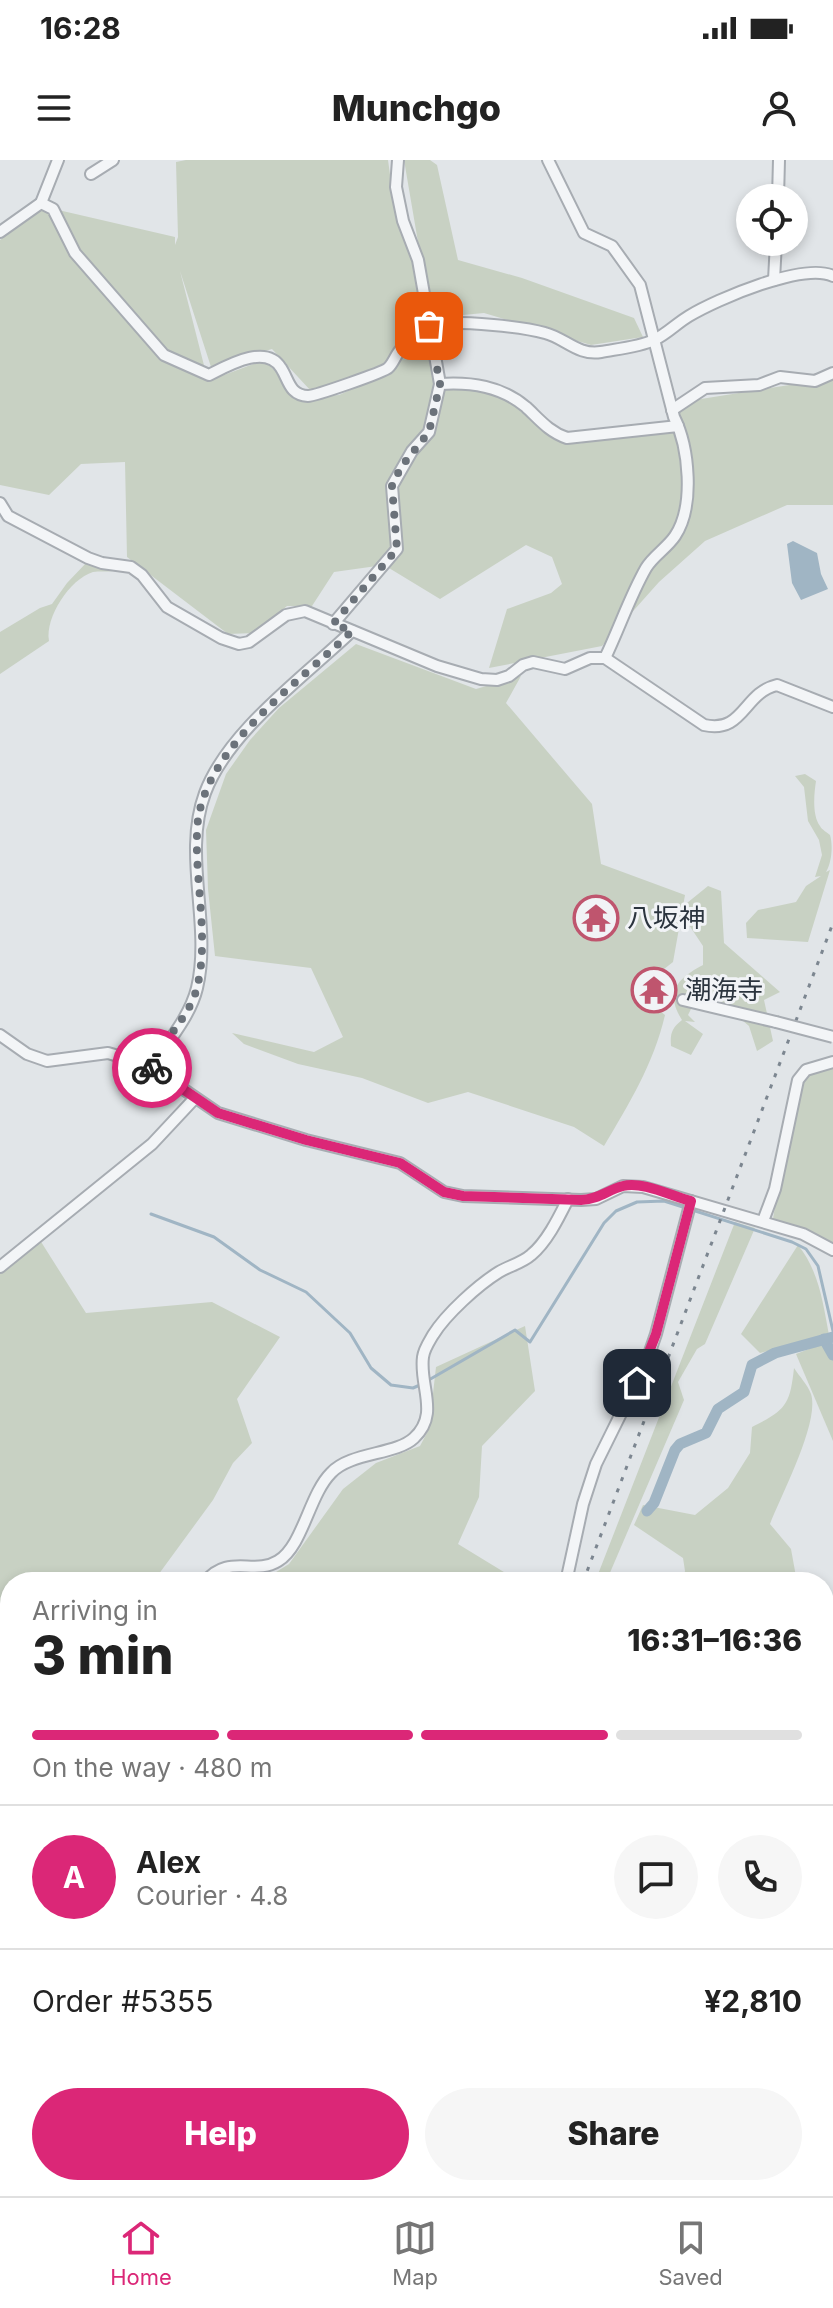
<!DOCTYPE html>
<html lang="en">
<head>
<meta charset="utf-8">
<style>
  body { margin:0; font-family:Inter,"Noto Sans JP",sans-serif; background:#f6f6f6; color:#222; height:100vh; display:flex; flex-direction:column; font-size:30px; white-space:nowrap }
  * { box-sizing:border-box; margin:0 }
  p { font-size:26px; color:#767676 }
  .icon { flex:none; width:44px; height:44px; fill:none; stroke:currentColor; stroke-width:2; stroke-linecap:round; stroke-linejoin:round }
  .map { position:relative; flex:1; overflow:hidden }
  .sheet { position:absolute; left:0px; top:1412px; width:834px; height:624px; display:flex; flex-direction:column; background:#fff; border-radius:32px 32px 0 0; box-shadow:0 4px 12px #0003 }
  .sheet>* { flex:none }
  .fabs { position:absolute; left:736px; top:24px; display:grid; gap:16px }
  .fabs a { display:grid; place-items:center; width:72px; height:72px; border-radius:50%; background:#fff; box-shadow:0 4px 12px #0003; font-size:40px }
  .pin { position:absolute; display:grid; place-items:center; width:68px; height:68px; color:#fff; margin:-34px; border-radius:16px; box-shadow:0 4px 12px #0006 }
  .courier { position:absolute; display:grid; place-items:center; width:80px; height:80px; margin:-40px; border:6px solid #db2777; border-radius:50%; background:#fff; color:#222; box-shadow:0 2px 10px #0007 }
  .overview em { font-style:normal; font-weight:800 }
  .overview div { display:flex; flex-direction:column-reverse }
  .overview { display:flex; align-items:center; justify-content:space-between; height:136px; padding:0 32px }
  h1 { font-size:52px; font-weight:800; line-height:60px }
  .bar { display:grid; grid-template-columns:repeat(4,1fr); gap:12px 8px; align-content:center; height:96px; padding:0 32px }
  .bar i { height:10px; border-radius:6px; background:#e0e0e0 }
  .bar .current { background:#db2777 }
  .bar p { grid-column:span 4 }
  .line { display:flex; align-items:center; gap:20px; padding:0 32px; border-top:2px solid #e0e0e0 }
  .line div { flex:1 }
  .round { display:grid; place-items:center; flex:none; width:84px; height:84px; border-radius:42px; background:#f6f6f6 }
  .action { display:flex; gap:16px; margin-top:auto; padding:16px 32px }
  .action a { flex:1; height:92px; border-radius:48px; background:#db2777; color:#fff; font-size:32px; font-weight:800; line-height:92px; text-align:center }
  .action a+a { background:#f6f6f6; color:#222 }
  .status { display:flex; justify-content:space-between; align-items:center; height:56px; padding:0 40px; background:#fff; direction:ltr }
  .status svg { height:22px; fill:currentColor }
  header { display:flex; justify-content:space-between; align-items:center; height:104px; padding:0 32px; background:#fff; font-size:36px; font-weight:800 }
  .tabs { display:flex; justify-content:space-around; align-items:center; height:112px; border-top:2px solid #e0e0e0; background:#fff; font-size:22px; color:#767676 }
  .tabs a { display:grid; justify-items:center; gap:4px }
  .tabs .current { color:#db2777 }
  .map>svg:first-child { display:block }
</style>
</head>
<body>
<div class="status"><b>16:28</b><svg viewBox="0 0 49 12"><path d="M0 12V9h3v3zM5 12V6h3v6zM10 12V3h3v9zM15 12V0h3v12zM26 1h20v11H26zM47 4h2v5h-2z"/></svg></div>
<header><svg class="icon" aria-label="menu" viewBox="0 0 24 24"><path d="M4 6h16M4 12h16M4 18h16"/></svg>Munchgo<svg class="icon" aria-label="person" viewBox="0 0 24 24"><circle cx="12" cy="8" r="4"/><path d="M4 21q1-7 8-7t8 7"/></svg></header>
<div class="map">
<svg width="833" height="2036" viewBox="0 0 833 2036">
  <rect width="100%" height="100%" fill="#e1e5e8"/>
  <g fill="#c8d1c3">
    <polygon points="186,0 388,0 392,29 413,104 423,164 402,174 386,205 311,231 272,189 211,207 180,111 208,221 264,200 275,211 293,238 339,235 390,212 409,181 426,174 440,224 498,231 566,280 583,284 567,278 676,266 682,242 815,221 833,215 833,345 787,345 705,381 659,422 602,486 489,508 507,449 551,433 562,424 552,397 526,385 440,439 384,405 334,412 312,446 287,446 255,473 228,474 127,397 125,302 81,304 49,335 0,325 0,80 41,46 175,77 175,85 178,77 176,2"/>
    <polygon points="404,0 430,0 437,5 458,100 522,118 634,158 643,177 591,185 484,153 431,158"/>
    <path d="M88,401L113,411C107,412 99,411 93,412C70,419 45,457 49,481L0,514V472L40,448L52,444L67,423Z"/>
    <path d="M356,484L476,529L521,516L506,543L592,644L601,704L685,735L673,802L645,824L641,836L665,855C654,903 629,944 604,986L574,967L468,932L428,943L362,918L298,904L244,884L232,873L314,892L343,877L311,808L215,796L208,729L206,670L226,614L250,580L279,548Z"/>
    <path d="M805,614L816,621C814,634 812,655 820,666C822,670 827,672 830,675C833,685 832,702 826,712L830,710L808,782L747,778L746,763L758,750L796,742L806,726L821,716L815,717L822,695L819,680L808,661L804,627L795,616Z"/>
    <path d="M708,726L721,731L724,783L780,832L764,840L773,881L757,891L749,866L716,838L693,845L688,855L695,862L685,861L703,874L691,895L671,886C670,873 672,868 682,860C665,833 676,819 703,805V786L687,762V743Z"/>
    <path d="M833,907V1083L773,1060C778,1032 790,938 805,919C811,911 824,908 833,907Z"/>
    <polygon points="735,1062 755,1068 705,1184 697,1189 678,1222 684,1240 606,1422 595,1422"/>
    <polygon points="38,1077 86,1153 212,1142 280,1177 237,1239 252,1283 233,1303 213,1340 153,1422 10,1422 10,1577 7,1581 0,1579 0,1111 11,1107"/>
    <path d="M798,1085C819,1111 823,1143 829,1175L760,1193L741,1174Z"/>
    <polygon points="525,1166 535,1231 482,1286 479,1337 458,1384 520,1422 260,1422 289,1404 343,1329 376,1303 420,1286 429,1269 436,1207"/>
    <polygon points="827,1182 833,1184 833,1281 796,1194"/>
    <path d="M794,1208C799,1216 808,1225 811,1234C820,1262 781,1335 770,1364L791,1389L797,1422H682L685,1411L683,1398L634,1365L643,1345L695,1355L728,1328L750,1293L752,1267C786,1250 790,1245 794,1208Z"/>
    <polygon points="10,1623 10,1980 0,1975 0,1642"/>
    <polygon points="824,1902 833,1906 833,2020 824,2021"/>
    <polygon points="201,2026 332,2026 328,2036 198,2036"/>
    <polygon points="373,2026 588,2026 592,2036 369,2036"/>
    <polygon points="664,2026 786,2026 776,2036 661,2036"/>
  </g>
  <polygon fill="#a0b5c4" points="793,381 817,393 821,414 828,429 801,440 792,423 787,384"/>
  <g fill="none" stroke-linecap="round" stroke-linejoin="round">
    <g stroke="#a0b5c4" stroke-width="3">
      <polyline points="151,1054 214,1077 260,1110 306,1132 350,1173 371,1208 391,1225 413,1228 420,1225"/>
      <polyline points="427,1221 515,1170 530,1182 604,1063 616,1051 637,1042 664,1041 792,1082 806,1089 818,1106 833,1171"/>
    </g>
    <g stroke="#a0b5c4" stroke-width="11">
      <polyline points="824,1179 833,1195"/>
      <polyline points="647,1351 654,1343 675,1290 680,1284 706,1273 718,1249 744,1232 752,1205 775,1193 833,1177"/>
      <polyline points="824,1797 833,1801"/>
    </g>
    <g stroke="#a7acb2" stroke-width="14">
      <g id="street">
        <path d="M548,0L584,73L612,86L640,125L674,257C689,287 695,346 675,376C667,388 653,396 646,408C630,436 619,469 605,498"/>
        <polyline points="91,14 113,0"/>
        <polyline points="778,38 779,0"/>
        <path d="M41,43L53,49L75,93L164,195L209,215C227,206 266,183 281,208C289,220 289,235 308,236C315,236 384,212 388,208C392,205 395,197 398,193C408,178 423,164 441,163C467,162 520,166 545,173C565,178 578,196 601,192C617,189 639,187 654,180C667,174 677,163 689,156C717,139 804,102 833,116"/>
        <polyline points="0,72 41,43 58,0"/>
        <polyline points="774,120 776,82"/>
        <path d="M440,224C471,222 501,226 526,247C539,259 549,272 567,278L678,266"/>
        <polyline points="672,250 705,228 759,225 780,217 815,221 833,213"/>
        <path d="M0,343L8,356L88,398L102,403L131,407L142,415L167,447L221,478L239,484L249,482L286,455L305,451L437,506L481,519L497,520L509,516L523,505L533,502L565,509L590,498H605L704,565C744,574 743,533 777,525L833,547"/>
        <polyline points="333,464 397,389 392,326 412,291 429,272 440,224 418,100 403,61 396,27 398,0"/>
        <polyline points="683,840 776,862"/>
        <polyline points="0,875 27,894 47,901 108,893 125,898 151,907 218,953 306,980 400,1003 444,1032 463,1036 581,1040 596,1039 623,1026 643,1027 803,1074 833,1090"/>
        <path d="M151,907C167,883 190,857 197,828C212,765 182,695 205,633C228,571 304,517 352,471"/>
        <polyline points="763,1061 775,1029 798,920 806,910 833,902"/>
        <polyline points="0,1107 152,984 195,938"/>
        <path d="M205,1422C228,1393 254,1416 278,1401C303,1386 309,1335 331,1313C350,1292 396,1295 414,1278C440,1254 419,1226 423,1197C424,1189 429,1182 433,1175C446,1154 478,1125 499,1112C509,1106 522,1103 531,1095C547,1082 559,1057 568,1039"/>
        <polyline points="566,1422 583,1344 596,1304 646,1203 656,1174 691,1041"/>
        <polyline points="824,1495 833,1477"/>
        <polyline points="0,1595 10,1594"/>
        <polyline points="824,1789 833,1795"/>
        <polyline points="0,2026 129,2036"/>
        <polyline points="235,2036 240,2026"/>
      </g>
    </g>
    <g stroke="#a7acb2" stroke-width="18">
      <g id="secondary">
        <polyline points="824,1602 833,1584"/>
        <polyline points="824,1668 833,1676"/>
      </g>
    </g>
    <use href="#street" stroke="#f3f5f7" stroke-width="10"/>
    <use href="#secondary" stroke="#fff" stroke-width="14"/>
    <g stroke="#7c8690" stroke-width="3" stroke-dasharray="4 8" stroke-linecap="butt">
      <polyline points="583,1422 833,763"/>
      <polyline points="348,2036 352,2026"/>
    </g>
    <g stroke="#a7acb2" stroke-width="14" stroke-linecap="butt">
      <polyline id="street-bridge" points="776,862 833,877"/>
    </g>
    <use href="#street-bridge" stroke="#f3f5f7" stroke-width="10"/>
  </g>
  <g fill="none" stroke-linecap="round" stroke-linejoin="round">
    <path stroke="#6b727a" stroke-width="8" stroke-dasharray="0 14.4" d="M152,908C159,884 188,859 196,831C210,783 195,723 197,673C198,591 298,524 352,471L333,464L397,389L392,326L401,307L429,272L440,224L429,166"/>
    <path stroke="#db2777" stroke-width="10" d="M152,908L218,953L306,980L400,1003L444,1032L463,1036L581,1040C600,1039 607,1030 623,1026C643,1021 671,1036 691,1041L656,1174L637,1223"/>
  </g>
  <defs>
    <g id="temple-ring" transform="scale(2.3)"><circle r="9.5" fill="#f1f3f6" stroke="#bf556e" stroke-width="1.5"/><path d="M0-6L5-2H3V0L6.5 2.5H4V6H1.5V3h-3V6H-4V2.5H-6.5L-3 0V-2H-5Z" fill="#bf556e"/></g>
  </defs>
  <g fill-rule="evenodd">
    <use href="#temple-ring" x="596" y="758"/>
    <use href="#temple-ring" x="654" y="830"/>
  </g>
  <g text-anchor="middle" stroke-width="6" stroke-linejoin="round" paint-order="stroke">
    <g font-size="26" fill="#2b343e" stroke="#f1f3f6" text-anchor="start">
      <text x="627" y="767">八坂神</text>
      <text x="685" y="839">潮海寺</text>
    </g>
  </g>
</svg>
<div class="fabs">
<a><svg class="icon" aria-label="locate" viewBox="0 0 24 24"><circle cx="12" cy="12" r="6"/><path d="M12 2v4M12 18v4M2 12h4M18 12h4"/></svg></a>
</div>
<div class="pin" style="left:429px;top:166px;background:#ea580c"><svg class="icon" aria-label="bag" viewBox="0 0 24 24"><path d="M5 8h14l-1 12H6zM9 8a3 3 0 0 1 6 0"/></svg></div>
<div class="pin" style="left:637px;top:1223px;background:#1f2937"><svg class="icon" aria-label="home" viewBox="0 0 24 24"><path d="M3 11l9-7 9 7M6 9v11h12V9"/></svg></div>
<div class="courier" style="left:152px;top:908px"><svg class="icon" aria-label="bike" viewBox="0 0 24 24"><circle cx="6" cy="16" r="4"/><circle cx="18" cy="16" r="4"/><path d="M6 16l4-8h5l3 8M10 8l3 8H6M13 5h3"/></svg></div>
<section class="sheet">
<div class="overview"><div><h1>3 min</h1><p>Arriving in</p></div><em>16:31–16:36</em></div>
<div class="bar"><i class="current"></i><i class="current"></i><i class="current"></i><i></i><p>On the way · 480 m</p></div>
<div class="line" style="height:144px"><b class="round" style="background:#db2777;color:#fff">A</b><div><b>Alex</b><p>Courier · 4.8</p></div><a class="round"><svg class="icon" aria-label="chat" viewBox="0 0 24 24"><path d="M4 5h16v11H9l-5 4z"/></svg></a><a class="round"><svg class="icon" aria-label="phone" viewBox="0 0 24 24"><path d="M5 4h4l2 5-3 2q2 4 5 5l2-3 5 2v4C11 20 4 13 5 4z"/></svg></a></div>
<div class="line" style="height:104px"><div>Order #5355</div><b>¥2,810</b></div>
<div class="action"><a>Help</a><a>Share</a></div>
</section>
</div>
<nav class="tabs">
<a class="current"><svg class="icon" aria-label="home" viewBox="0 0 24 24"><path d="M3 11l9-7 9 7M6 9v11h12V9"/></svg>Home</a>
<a><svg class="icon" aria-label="map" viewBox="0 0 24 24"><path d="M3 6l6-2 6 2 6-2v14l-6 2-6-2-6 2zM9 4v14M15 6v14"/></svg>Map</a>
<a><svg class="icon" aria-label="saved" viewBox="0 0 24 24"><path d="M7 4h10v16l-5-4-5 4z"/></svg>Saved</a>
</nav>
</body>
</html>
